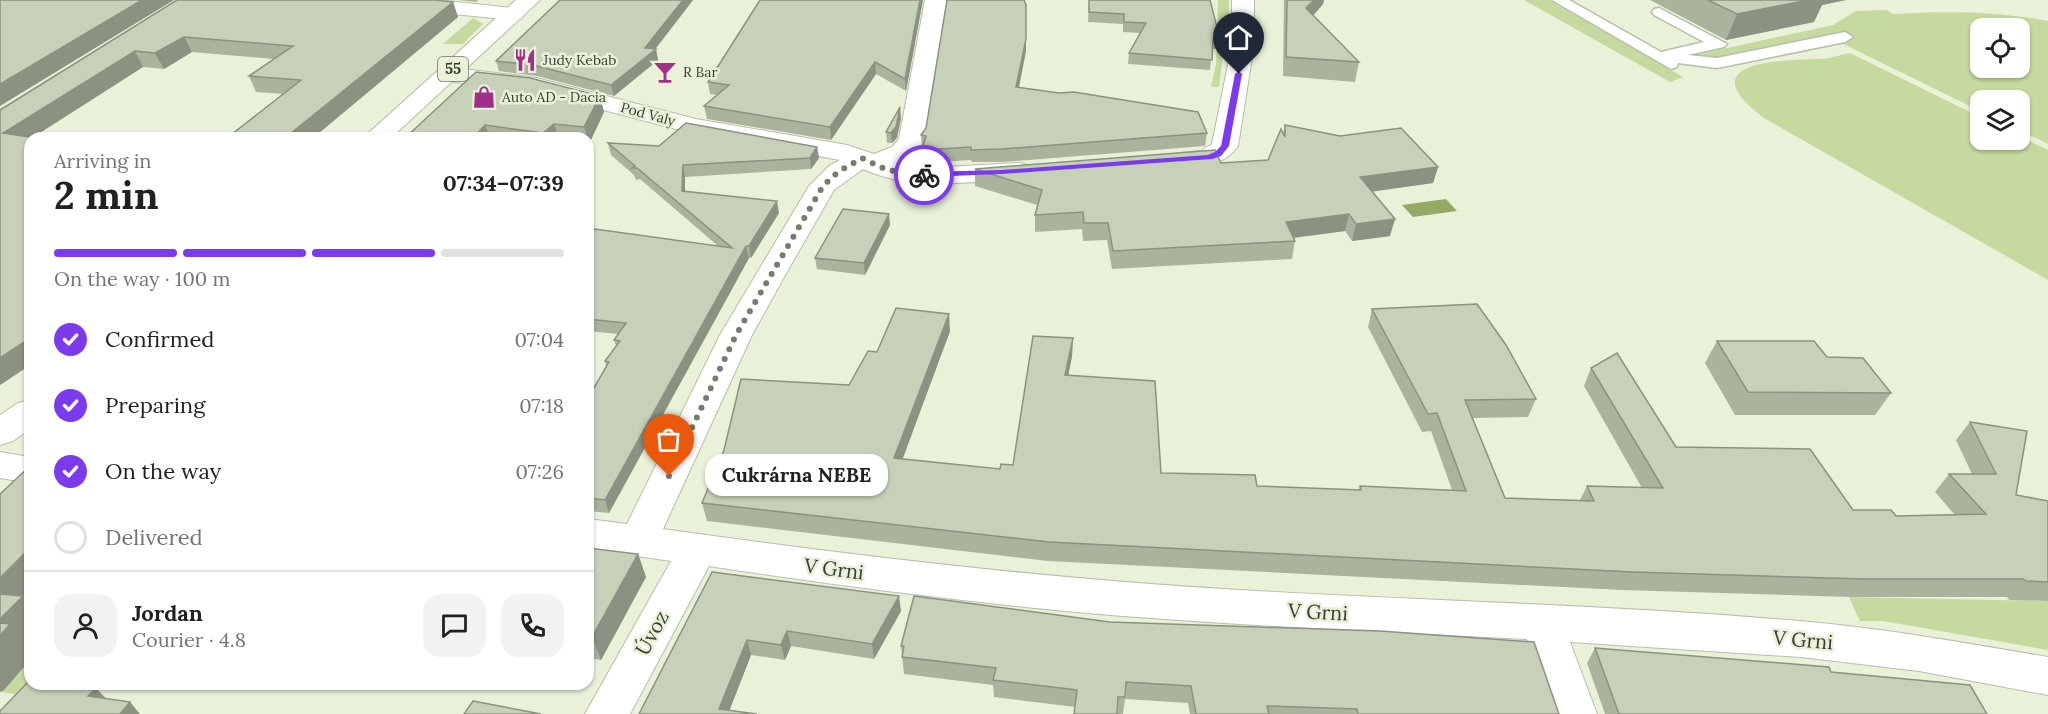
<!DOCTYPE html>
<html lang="en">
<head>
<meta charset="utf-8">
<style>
  body { margin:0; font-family:Lora,serif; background:#f2f2f2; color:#202124; height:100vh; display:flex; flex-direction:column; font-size:22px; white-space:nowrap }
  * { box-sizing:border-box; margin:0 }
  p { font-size:20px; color:#757577 }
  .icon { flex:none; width:33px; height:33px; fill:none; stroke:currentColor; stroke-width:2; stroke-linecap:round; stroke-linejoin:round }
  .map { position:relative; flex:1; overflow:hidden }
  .drawer { position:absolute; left:24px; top:132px; width:570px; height:558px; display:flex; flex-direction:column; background:#fff; border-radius:18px; box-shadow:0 2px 4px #0004 }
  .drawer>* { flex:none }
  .tools { position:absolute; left:1970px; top:18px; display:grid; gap:12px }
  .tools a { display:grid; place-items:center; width:60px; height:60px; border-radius:12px; background:#fff; box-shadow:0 2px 4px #0004; font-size:30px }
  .pin { position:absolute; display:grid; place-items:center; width:51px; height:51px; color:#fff; margin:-62px -26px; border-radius:50% 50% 50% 0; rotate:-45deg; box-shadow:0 0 6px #0007 }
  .pin .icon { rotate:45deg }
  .courier { position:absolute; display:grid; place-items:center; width:60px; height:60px; margin:-30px; border:4px solid #7c3aed; border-radius:50%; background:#fff; color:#222; box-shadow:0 2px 8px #0007 }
  .bubble { position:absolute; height:42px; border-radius:18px; background:#fff; box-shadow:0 2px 4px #0004; font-size:20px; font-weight:800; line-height:42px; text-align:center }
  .head em { font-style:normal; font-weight:800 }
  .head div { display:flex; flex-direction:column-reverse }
  .head { display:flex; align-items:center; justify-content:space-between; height:102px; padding:0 30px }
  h1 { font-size:39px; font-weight:800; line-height:45px }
  .bar { display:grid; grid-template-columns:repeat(4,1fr); gap:9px 6px; align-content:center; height:72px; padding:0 30px }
  .bar i { height:8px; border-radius:4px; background:#e0e0e0 }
  .bar .on { background:#7c3aed }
  .bar p { grid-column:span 4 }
  .line { display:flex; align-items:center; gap:15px; padding:0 30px; border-top:2px solid #e0e0e0 }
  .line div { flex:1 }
  .round { display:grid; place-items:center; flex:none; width:63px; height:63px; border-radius:18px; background:#f2f2f2 }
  ol { padding:0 30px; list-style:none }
  li { display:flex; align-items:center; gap:18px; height:66px }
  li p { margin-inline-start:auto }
  li .icon { padding:6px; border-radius:50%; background:#7c3aed; color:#fff; stroke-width:4 }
  li:last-child { color:#757577 }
  li i { width:33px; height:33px; border:3px solid #e0e0e0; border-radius:50% }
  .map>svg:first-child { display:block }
</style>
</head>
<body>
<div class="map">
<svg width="2048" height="714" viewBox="0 0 2048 714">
  <rect width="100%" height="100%" fill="#e9f2d9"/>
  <g fill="#c6da9f" fill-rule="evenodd">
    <polygon points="1218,0 1229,0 1229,9 1219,87 1211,87 1216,64"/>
    <polygon points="1524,0 1549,0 1683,77 1670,82"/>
    <path d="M1887,10L1893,14C1948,11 1994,11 2048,21V144L2019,130V100H1980V111L1825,35L1708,61L1691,56L1833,25L1856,11ZM1980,28H2019V68H1980Z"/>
    <polygon points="473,18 483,24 463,44 443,44"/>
    <path d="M1850,53L1980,117V140H2019V136L2048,150V280L1764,118C1689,62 1778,60 1818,59C1829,59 1840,55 1850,53Z"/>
    <polygon points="1849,597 2048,601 2048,650 1883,621 1860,621"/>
    <polygon points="30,660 30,684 21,695 0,692"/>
  </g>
  <polygon fill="#93a964" points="1446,199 1457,211 1413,217 1402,205"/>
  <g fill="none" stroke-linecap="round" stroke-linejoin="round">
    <g stroke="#b6bfa7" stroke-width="3">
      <polygon id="lane" points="1552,0 1569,0 1661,52 1704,42 1654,15 1652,12 1654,9 1659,8 1727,44 1724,47 1688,55 1717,58 1845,32 1853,37 1845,42 1717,68 1678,63 1677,67 1671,69"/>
    </g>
    <g stroke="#b6bfa7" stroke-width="2">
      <g id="street">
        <polygon points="364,0 438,0 513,8 521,9 524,14 521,19 513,20 375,6 368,4"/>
        <path d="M925,0H947L925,140L910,159L898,163L945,167L1019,163L1028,165L1032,171L1028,177L1019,179C968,182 910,191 863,169L834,190L788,270L752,335L663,529C855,556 1047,579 1240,590C1426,601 1613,605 1799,621C1883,628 1965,643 2048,657V695L1919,671L1801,657L1570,642L1597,714H1553L1527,639C1373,631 1218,625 1065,611C945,599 827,584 709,566L630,714H585L671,561L588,549V519L627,524L720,335L809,186L829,166L840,160L695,134L535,92L447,81L439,79L435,74L439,69L447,67L536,78L696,119L847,145L874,154L892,147L899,139Z"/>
        <path d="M1232,0H1254V45L1238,146C1223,168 1188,173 1163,167L1159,161L1163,155L1201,151L1212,144L1232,45Z"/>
        <polygon points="0,452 30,457 30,483 0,478"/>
      </g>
    </g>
    <g stroke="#b6bfa7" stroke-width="2">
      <g id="primary">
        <polygon points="516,0 540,0 391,138 363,138"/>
        <polygon points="30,400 30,429 13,441 0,445 0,415 18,403"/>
      </g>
    </g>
    <use href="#lane" fill="#fff" fill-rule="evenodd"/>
    <use href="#street" fill="#fff" fill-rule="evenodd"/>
    <use href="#primary" fill="#fff" fill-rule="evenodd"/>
  </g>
  <g fill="#abb39e">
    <polygon points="177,0 453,2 458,17 313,138 227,138 283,94 256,92 249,76 273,59 192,52 164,69 143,67 33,137 30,365 0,385 0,110"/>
    <polygon points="459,0 478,0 476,2"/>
    <polygon points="560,0 693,0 655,49 656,49 658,60 614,96 537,76 499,71 496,61"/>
    <polygon points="760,0 923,0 906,91 876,74 831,140 707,119 704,106 717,95 710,94 708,82"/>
    <polygon points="1089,0 1220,39 1219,49 1212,49 1210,70 1128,64 1129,53 1140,33 1123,32 1123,24 1088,22"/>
    <polygon points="1284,0 1324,0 1323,4 1313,16 1359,62 1355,82 1283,76"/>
    <polygon points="1650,0 1846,0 1822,5 1814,22 1726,40"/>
    <polygon points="1026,51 1019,88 1207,133 1205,146 1002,162 972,162 971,160 923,163 923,148 922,148 921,135"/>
    <polygon points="600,96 604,112 589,144 588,138 405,138"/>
    <polygon points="901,118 897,138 892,143 887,143 886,132"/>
    <polygon points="1285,125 1438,167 1433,183 1372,191 1390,236 1352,241 1345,231 1294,238 1295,241 1292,259 1112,269 1107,240 1083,241 1082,229 1035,232 1035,215 1037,205 975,186 975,169 1221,163 1268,160 1283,134"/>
    <polygon points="608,143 659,146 817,147 819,158 811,169 685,177 685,191 779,213 751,258 749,258 609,513 588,511 588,398 606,367 605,361 616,346 614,340 618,334 588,331 588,238 718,246 640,179 636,180 634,175 611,155"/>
    <polygon points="890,225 865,275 817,269 815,258"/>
    <polygon points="1372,309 1536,399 1528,417 1472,418 1505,498 1580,500 1587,486 1642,488 1584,386 1591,368 1676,447 1853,510 1896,516 1955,515 1935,492 1949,474 1972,474 1956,440 1970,422 2016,495 2048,501 2048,601 2009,600 2007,597 1849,597 1622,590 1048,561 707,521 702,503 849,385 877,352 950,331 902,459 1000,469 1013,465 1073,338 1072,356 1068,375 1161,473 1257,486 1359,490 1360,486 1452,490 1431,431 1422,432 1368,327"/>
    <polygon points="1717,341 1827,357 1891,393 1875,415 1735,415 1705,363"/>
    <polygon points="588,548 638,554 646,577 601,660 588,658"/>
    <polygon points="712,572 901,611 874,659 791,646 785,660 751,655 729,711 639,714"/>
    <polygon points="901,646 1559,714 1190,714 1188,703 1125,699 1123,714 1074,714 1075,707 994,697 993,685 904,674"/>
    <polygon points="1595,648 1831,672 1987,714 1605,714 1587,663"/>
  </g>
  <g fill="#8b9281">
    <polygon points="142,0 174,0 0,106 0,84"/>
    <polygon points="683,0 693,0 653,52 656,49 658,60 614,96 611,85 645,48"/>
    <polygon points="920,0 923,0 906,91 905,79"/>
    <polygon points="1314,0 1324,0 1323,4 1303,27 1306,8"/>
    <polygon points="1797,0 1846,0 1822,5 1814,22 1726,40 1737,14"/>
    <polygon points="453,2 458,17 313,138 285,138"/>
    <polygon points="184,37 192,52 164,69 155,53"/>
    <polygon points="1026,39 1026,51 1016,100 1016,87"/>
    <polygon points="135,51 143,67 32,138 3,133"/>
    <polygon points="875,62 876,74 831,140 830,127"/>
    <polygon points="600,96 604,112 589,144 588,138 587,138 584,127"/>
    <polygon points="900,107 901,118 897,138 892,143 891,133"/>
    <polygon points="554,124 559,138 544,138 543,133"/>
    <polygon points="485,125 490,138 473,138"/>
    <polygon points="817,147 819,158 811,169 810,158"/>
    <polygon points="683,165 685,177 685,203 682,191"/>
    <polygon points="1438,167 1433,183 1356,194 1360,177"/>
    <polygon points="777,201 779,213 751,258 749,246"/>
    <polygon points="889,214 890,225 865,275 864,263"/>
    <polygon points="1349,214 1345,231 1283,239 1286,222"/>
    <polygon points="1395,219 1390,236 1352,241 1356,224"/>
    <polygon points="746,246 749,258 609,513 605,500"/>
    <polygon points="949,314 950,331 896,477 894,458"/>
    <polygon points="30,338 30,365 0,385 0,358"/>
    <polygon points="1073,338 1072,356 1065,393 1065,375"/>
    <polygon points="30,548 30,602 29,603 30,604 30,660 4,690 0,692 0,578"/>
    <polygon points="638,554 646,577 601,660 592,637"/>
    <polygon points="899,596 901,611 874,659 872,644"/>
    <polygon points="787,631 791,646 785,660 781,645"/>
    <polygon points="747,640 751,655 728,714 719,709"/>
    <polygon points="96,688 115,708 88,696"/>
    <polygon points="130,702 140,714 120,714"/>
  </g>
  <g fill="#c7d0b8" stroke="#8b9281" stroke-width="1.5">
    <polygon points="0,0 142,0 0,84"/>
    <polygon points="177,0 435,0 453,2 285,138 227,138 301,80 249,76 293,46 184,37 155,53 135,51 3,133 36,138 30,138 30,338 0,358 0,110"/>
    <polygon points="560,0 683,0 645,48 656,49 611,85 533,65 496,61"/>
    <polygon points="760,0 920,0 905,79 875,62 830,127 704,106 729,85 708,82"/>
    <polygon points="947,0 1024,0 1026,5 1026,39 1016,87 1059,93 1074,92 1198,112 1207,133 1002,149 971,150 971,147 922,150 926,136 921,135 926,128"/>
    <polygon points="1089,0 1210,0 1220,39 1213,39 1212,60 1129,53 1146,23 1124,22 1124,14 1089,12"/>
    <polygon points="1287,0 1314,0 1306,8 1359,62 1286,57"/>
    <polygon points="1708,0 1809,0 1737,14"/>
    <polygon points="476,72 530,78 600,96 584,127 554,124 543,133 485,125 473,138 405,138"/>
    <polygon points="900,107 896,127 891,133 886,132"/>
    <polygon points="686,123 817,147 810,158 683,165 682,191 777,201 749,246 746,246 605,500 588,498 588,398 609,362 605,361 620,341 614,340 626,323 588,319 588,238 595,229 732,248 637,168 632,168 635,166 608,143 659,146"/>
    <polygon points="1285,125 1340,136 1401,128 1438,167 1360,177 1395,219 1356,224 1349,214 1286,222 1295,241 1113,251 1108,223 1084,223 1083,212 1035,215 1042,190 975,169 1215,150 1221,163 1268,160 1281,129 1285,137"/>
    <polygon points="843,209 889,214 864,263 815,258"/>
    <polygon points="1477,304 1506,345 1536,399 1465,400 1505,498 1594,501 1587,486 1663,488 1591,368 1617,353 1676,447 1810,449 1853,510 1891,510 1896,516 1986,514 1949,474 1996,474 1970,422 2027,431 2016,495 2048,501 2048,582 2026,581 2023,579 1863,579 1632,572 1049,542 702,503 724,450 741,379 849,385 868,351 877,352 896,308 949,314 894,458 1000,469 1001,464 1013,465 1033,336 1073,338 1065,375 1155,381 1161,473 1255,475 1257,486 1361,490 1360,486 1466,491 1437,413 1428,414 1372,309"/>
    <polygon points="1717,341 1814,341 1827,357 1863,358 1891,393 1748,392"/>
    <polygon points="30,466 30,548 0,578 0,494"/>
    <polygon points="588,548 638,554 592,637 588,636"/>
    <polygon points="712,572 899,596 872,644 787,631 781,645 747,640 719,709 757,714 639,714"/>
    <polygon points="0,594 23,596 0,619"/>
    <polygon points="914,596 1110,622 1380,631 1534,642 1559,714 1358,714 1357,709 1267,706 1269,714 1196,714 1191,686 1126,682 1125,697 1118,697 1117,714 1074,714 1077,690 993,680 996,668 902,657 904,646 901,646"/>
    <polygon points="0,623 10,624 0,636"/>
    <polygon points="1595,648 1829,667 1831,672 1970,685 1987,714 1619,714"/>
    <polygon points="30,680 30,684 71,684 96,688 88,696 130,702 120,714 0,714 0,711"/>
    <polygon points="473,701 541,714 464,714"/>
  </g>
  <polygon fill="#7c3aed" points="1239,71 1242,74 1229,146 1221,156 1212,159 1002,174 924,177 920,175 924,172 1002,170 1208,155 1215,152 1221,146 1235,74"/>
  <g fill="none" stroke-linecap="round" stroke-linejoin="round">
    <polyline stroke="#777c6d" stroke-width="6" stroke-dasharray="0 10.8" points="669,476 736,335 823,186 838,172 862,158 887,170 924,175"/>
  </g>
  <defs>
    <g id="restaurant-bare" transform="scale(1.8)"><path d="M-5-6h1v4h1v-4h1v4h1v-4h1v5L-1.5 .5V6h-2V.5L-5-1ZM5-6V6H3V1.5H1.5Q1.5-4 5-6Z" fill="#a12e89" stroke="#e9f2d9" stroke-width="2.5" paint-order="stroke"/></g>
    <g id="bar-bare" transform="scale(1.8)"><path d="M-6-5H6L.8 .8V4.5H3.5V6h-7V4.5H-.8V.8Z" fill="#a12e89" stroke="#e9f2d9" stroke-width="2.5" paint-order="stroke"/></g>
    <g id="shop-bare" transform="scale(1.8)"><path d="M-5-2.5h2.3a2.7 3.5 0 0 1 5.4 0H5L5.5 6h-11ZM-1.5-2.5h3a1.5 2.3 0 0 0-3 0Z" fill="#a12e89" stroke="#e9f2d9" stroke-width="2.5" paint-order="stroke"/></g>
  </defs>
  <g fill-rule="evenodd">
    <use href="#restaurant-bare" x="525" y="60"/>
    <use href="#bar-bare" x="665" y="72"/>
    <use href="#shop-bare" x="484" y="97"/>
  </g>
  <g text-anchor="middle" stroke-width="5" stroke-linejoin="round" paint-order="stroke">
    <g font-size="14" fill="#393d33" stroke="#e9f2d9" text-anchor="start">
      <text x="543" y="65">Judy Kebab</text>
      <text x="683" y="77">R Bar</text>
      <text x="502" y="102">Auto AD - Dacia</text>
    </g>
    <g font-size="14" fill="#393d33" stroke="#e9f2d9">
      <text transform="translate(648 114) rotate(15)" y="5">Pod Valy</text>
    </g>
    <rect fill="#e9f2d9" stroke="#6e7365" stroke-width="1.5" x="438" y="57" width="30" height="24" rx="4.5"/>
    <g font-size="15" font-weight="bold" fill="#393d33">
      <text x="453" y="74">55</text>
    </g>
    <g font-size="20" fill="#393d33" stroke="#e9f2d9">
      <text transform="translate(834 569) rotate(7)" y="7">V Grni</text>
      <text transform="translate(1318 612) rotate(3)" y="7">V Grni</text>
      <text transform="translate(652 633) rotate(-61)" y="7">Úvoz</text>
      <text transform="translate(1803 640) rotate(5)" y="7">V Grni</text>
    </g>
  </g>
</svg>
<div class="tools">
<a><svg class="icon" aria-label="locate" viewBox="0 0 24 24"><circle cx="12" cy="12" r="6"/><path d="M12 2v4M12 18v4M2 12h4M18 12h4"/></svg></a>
<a><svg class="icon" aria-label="layers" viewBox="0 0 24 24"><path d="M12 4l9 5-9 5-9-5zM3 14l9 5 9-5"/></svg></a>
</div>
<div class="pin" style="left:669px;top:476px;background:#ea580c"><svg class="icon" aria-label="bag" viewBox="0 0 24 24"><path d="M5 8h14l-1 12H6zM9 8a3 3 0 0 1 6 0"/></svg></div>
<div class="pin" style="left:1239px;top:74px;background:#1f2937"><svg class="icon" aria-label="home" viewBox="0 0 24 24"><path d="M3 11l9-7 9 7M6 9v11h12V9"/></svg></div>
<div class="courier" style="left:924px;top:175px"><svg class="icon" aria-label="bike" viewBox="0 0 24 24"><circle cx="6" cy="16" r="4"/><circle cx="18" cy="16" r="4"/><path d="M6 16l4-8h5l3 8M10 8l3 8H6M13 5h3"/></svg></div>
<div class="bubble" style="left:705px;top:454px;width:183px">Cukrárna NEBE</div>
<section class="drawer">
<div class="head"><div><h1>2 min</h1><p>Arriving in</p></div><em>07:34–07:39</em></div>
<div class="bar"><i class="on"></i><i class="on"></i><i class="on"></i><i></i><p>On the way · 100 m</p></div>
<ol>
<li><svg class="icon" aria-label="check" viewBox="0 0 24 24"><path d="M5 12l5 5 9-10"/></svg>Confirmed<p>07:04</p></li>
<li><svg class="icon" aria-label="check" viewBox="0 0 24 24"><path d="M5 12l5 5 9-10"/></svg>Preparing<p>07:18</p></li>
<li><svg class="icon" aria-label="check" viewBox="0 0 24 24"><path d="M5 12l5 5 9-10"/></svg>On the way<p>07:26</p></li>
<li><i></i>Delivered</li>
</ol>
<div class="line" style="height:108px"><a class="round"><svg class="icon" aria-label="person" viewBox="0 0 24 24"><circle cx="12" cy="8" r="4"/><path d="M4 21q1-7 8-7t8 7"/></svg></a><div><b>Jordan</b><p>Courier · 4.8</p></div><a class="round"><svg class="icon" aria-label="chat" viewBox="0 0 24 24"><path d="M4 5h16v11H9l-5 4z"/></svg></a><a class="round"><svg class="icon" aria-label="phone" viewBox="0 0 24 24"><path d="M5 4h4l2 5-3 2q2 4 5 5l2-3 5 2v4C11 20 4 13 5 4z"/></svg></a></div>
</section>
</div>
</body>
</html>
